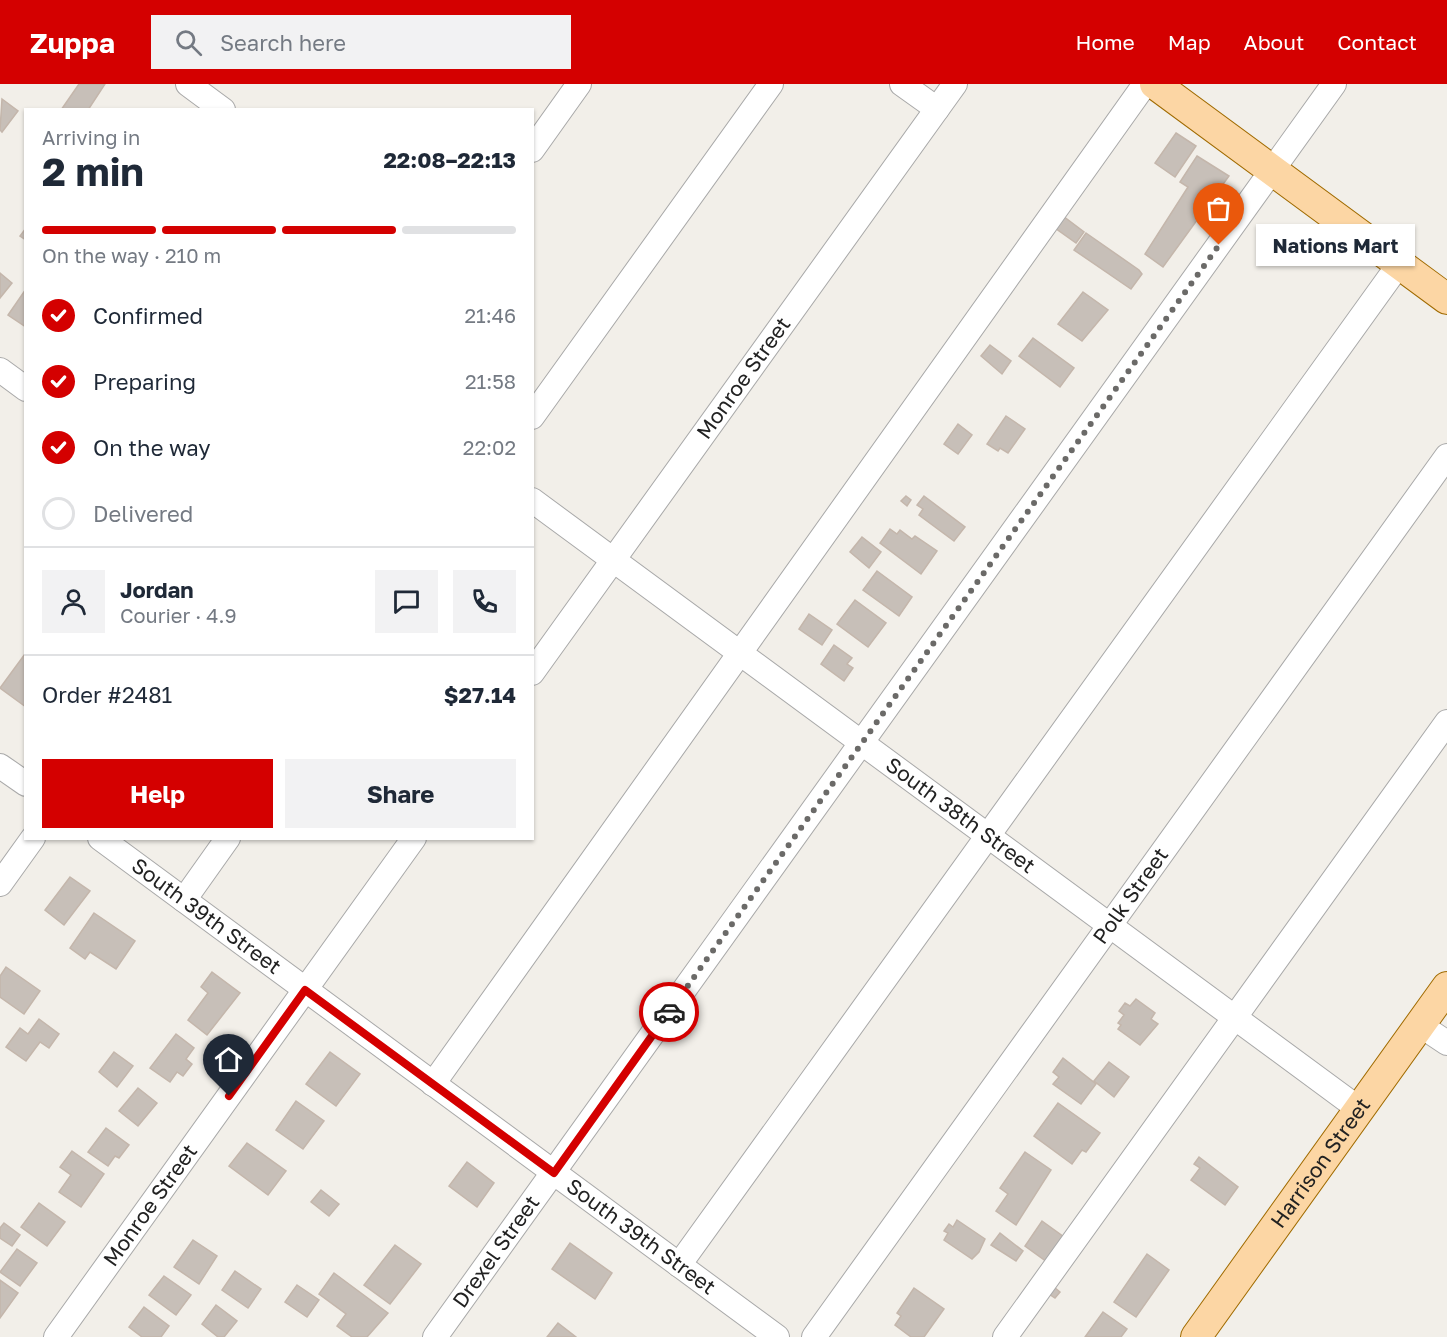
<!DOCTYPE html>
<html lang="en">
<head>
<meta charset="utf-8">
<style>
  body { margin:0; font-family:"Golos Text",sans-serif; background:#f2f2f3; color:#1f2937; height:100vh; display:flex; flex-direction:column; font-size:22px; white-space:nowrap }
  * { box-sizing:border-box; margin:0 }
  p { font-size:20px; color:#747a83 }
  .icon { flex:none; width:33px; height:33px; fill:none; stroke:currentColor; stroke-width:2; stroke-linecap:round; stroke-linejoin:round }
  .map { position:relative; flex:1; overflow:hidden }
  .panel { position:absolute; left:24px; top:24px; width:510px; height:732px; display:flex; flex-direction:column; background:#fff; border-radius:0px; box-shadow:0 2px 4px #0004 }
  .panel>* { flex:none }
  .pin { position:absolute; display:grid; place-items:center; width:51px; height:51px; color:#fff; margin:-62px -26px; border-radius:50% 50% 50% 0; rotate:-45deg; box-shadow:0 0 6px #0007 }
  .pin .icon { rotate:45deg }
  .courier { position:absolute; display:grid; place-items:center; width:60px; height:60px; margin:-30px; border:4px solid #d40000; border-radius:50%; background:#fff; color:#222; box-shadow:0 2px 8px #0007 }
  .bubble { position:absolute; height:42px; border-radius:0px; background:#fff; box-shadow:0 2px 4px #0004; font-size:20px; font-weight:700; line-height:42px; text-align:center }
  .summary em { font-style:normal; font-weight:700 }
  .summary div { display:flex; flex-direction:column-reverse }
  .summary { display:flex; align-items:center; justify-content:space-between; height:102px; padding:0 18px }
  h1 { font-size:39px; font-weight:700; line-height:45px }
  .bar { display:grid; grid-template-columns:repeat(4,1fr); gap:9px 6px; align-content:center; height:72px; padding:0 18px }
  .bar i { height:8px; border-radius:4px; background:#e0e1e3 }
  .bar .active { background:#d40000 }
  .bar p { grid-column:span 4 }
  .line { display:flex; align-items:center; gap:15px; padding:0 18px; border-top:2px solid #e0e1e3 }
  .line div { flex:1 }
  .round { display:grid; place-items:center; flex:none; width:63px; height:63px; border-radius:0px; background:#f2f2f3 }
  ol { padding:0 18px; list-style:none }
  li { display:flex; align-items:center; gap:18px; height:66px }
  li p { margin-inline-start:auto }
  li .icon { padding:6px; border-radius:50%; background:#d40000; color:#fff; stroke-width:4 }
  li:last-child { color:#747a83 }
  li i { width:33px; height:33px; border:3px solid #e0e1e3; border-radius:50% }
  .button { display:flex; gap:12px; margin-top:auto; padding:12px 18px }
  .button a { flex:1; height:69px; border-radius:0px; background:#d40000; color:#fff; font-size:24px; font-weight:700; line-height:69px; text-align:center }
  .button a+a { background:#f2f2f3; color:#1f2937 }
  header { display:flex; align-items:center; gap:36px; box-sizing:border-box; height:84px; padding:0 30px; background:#d40000; color:#fff }
  header strong { font-size:28px }
  nav { display:flex; gap:33px; margin-inline-start:auto; font-size:21px }
  .search { width:420px; height:54px; background:#f2f2f3; display:flex; align-items:center; gap:15px; box-sizing:border-box; padding:0 21px; border-radius:0px; color:#747a83; font-size:22px }
  .map>svg:first-child { display:block }
</style>
</head>
<body>
<header>
<strong>Zuppa</strong>
<div class="search"><svg class="icon" aria-label="search" viewBox="0 0 24 24"><circle cx="10" cy="10" r="6"/><path d="M15 15l6 6"/></svg>Search here</div>
<nav><a>Home</a><a>Map</a><a>About</a><a>Contact</a></nav>
</header>
<div class="map">
<svg width="1447" height="1253" viewBox="0 0 1447 1253">
  <rect width="100%" height="100%" fill="#f2efe9"/>
  <g fill="#c7bfb8" stroke="#c4b6ab" stroke-width="1.5">
    <polygon points="79,0 105,0 88,26 61,26"/>
    <polygon points="2,15 18,27 2,48 0,46"/>
    <polygon points="1176,49 1196,62 1175,93 1155,79"/>
    <polygon points="1197,72 1229,92 1163,183 1145,170 1188,103 1180,98"/>
    <polygon points="1063,132 1084,148 1076,159 1055,144"/>
    <polygon points="26,144 26,156 20,152"/>
    <polygon points="1086,149 1139,186 1142,190 1131,205 1074,166"/>
    <polygon points="0,189 12,199 0,214"/>
    <polygon points="26,205 26,243 8,231"/>
    <polygon points="1083,208 1108,226 1082,257 1058,240"/>
    <polygon points="1033,254 1074,284 1060,303 1019,272"/>
    <polygon points="990,261 1011,277 1002,290 981,272"/>
    <polygon points="1006,332 1025,345 1008,369 1000,364 998,367 987,360"/>
    <polygon points="958,340 972,351 958,370 944,360"/>
    <polygon points="906,412 911,416 907,422 901,417"/>
    <polygon points="924,412 965,443 954,457 919,431 923,425 917,421"/>
    <polygon points="890,445 897,450 900,446 912,455 915,452 937,467 921,490 880,459"/>
    <polygon points="862,453 881,468 869,484 850,468"/>
    <polygon points="877,487 912,513 899,532 863,506"/>
    <polygon points="855,516 886,539 868,563 837,540"/>
    <polygon points="809,530 832,546 822,561 799,545"/>
    <polygon points="834,561 852,574 847,580 853,584 844,597 821,580"/>
    <polygon points="25,570 26,571 26,623 0,604"/>
    <polygon points="70,793 90,807 64,841 45,826"/>
    <polygon points="94,829 135,857 116,885 90,868 85,875 70,864"/>
    <polygon points="6,883 40,907 24,930 0,913 0,892"/>
    <polygon points="212,888 240,909 207,951 188,936 208,909 201,903"/>
    <polygon points="1136,915 1155,929 1151,935 1158,940 1140,961 1118,945 1121,941 1118,939 1124,931 1119,927 1125,919 1130,922"/>
    <polygon points="39,935 59,950 49,964 40,958 26,977 6,963 20,944 28,950"/>
    <polygon points="176,950 194,964 186,975 192,980 183,992 177,988 170,998 150,984"/>
    <polygon points="114,968 133,982 117,1003 99,988"/>
    <polygon points="330,968 360,990 336,1022 306,1000"/>
    <polygon points="1063,974 1096,1000 1081,1020 1053,1000 1059,993 1053,988"/>
    <polygon points="1109,978 1129,993 1114,1013 1094,997"/>
    <polygon points="138,1004 157,1019 138,1042 119,1027"/>
    <polygon points="296,1017 324,1037 303,1065 276,1046"/>
    <polygon points="1058,1019 1100,1049 1086,1068 1082,1066 1072,1080 1034,1052"/>
    <polygon points="106,1044 129,1061 119,1074 115,1072 108,1082 88,1068"/>
    <polygon points="247,1059 286,1087 268,1111 229,1082"/>
    <polygon points="72,1067 104,1090 81,1123 59,1108 71,1091 60,1083"/>
    <polygon points="1025,1068 1051,1086 1016,1141 996,1127 1008,1110 1000,1104"/>
    <polygon points="1199,1073 1238,1103 1225,1121 1191,1096 1200,1084 1194,1080"/>
    <polygon points="467,1078 494,1099 477,1123 449,1102"/>
    <polygon points="321,1106 339,1120 329,1132 311,1118"/>
    <polygon points="39,1119 65,1138 47,1162 21,1143"/>
    <polygon points="957,1136 985,1155 979,1168 972,1175 944,1156 948,1149 944,1147 949,1140 953,1143"/>
    <polygon points="1042,1137 1064,1153 1047,1178 1025,1162"/>
    <polygon points="4,1139 20,1151 12,1162 0,1154 0,1144"/>
    <polygon points="1000,1149 1023,1167 1016,1177 991,1161"/>
    <polygon points="193,1156 217,1172 199,1200 174,1183"/>
    <polygon points="570,1159 612,1189 595,1215 552,1185"/>
    <polygon points="395,1161 421,1180 390,1220 364,1201"/>
    <polygon points="17,1165 37,1179 20,1202 0,1188"/>
    <polygon points="1147,1170 1169,1186 1136,1233 1114,1218"/>
    <polygon points="235,1187 261,1205 248,1224 222,1206"/>
    <polygon points="334,1189 388,1229 367,1253 352,1253 337,1242 346,1230 319,1210"/>
    <polygon points="164,1192 191,1211 176,1231 149,1211"/>
    <polygon points="0,1196 18,1209 0,1234"/>
    <polygon points="297,1201 319,1216 307,1233 285,1218"/>
    <polygon points="1054,1203 1060,1208 1055,1214 1049,1210"/>
    <polygon points="914,1204 944,1225 924,1253 911,1253 895,1241 901,1232 897,1229"/>
    <polygon points="216,1221 237,1237 224,1253 218,1253 202,1240"/>
    <polygon points="144,1223 169,1242 161,1253 142,1253 129,1243"/>
    <polygon points="1103,1228 1127,1245 1121,1253 1085,1253"/>
    <polygon points="558,1239 576,1253 547,1253"/>
  </g>
  <g fill="none" stroke-linecap="round" stroke-linejoin="round">
    <g stroke="#a9a9a9" stroke-width="26">
      <g id="minor">
        <polyline points="188,0 223,26"/>
        <polyline points="902,0 937,25"/>
        <polyline points="532,66 579,0"/>
        <polyline points="0,286 26,305"/>
        <polyline points="532,333 771,0"/>
        <path id="s1" d="M532,416L1359,1025"/>
        <path id="s2" d="M532,589L955,0"/>
        <polyline points="0,682 26,700"/>
        <path id="s3" d="M100,754L777,1253"/>
        <polyline points="0,800 33,754"/>
        <polyline points="184,816 228,754"/>
        <polyline points="1420,941 1447,959"/>
        <polyline points="433,1000 1145,0"/>
        <polyline points="679,1181 1400,179"/>
        <path id="s4" d="M56,1253L414,754"/>
        <path id="s5" d="M435,1253L1334,0"/>
        <path id="s6" d="M814,1253L1447,372"/>
        <polyline points="1005,1253 1447,638"/>
      </g>
    </g>
    <g stroke="#a06b00" stroke-width="32">
      <g id="major">
        <polyline points="1155,0 1447,215"/>
        <path id="s7" d="M1196,1253L1447,903"/>
      </g>
    </g>
    <use href="#minor" stroke="#fff" stroke-width="24"/>
    <use href="#major" stroke="#fcd6a4" stroke-width="30"/>
  </g>
  <g fill="none" stroke-linecap="round" stroke-linejoin="round">
    <polyline stroke="#6b6a68" stroke-width="6" stroke-dasharray="0 10.8" points="669,928 1219,161"/>
    <polyline stroke="#d40000" stroke-width="8" points="229,1012 305,906 554,1089 669,928"/>
  </g>
  <g text-anchor="middle" stroke-width="4.5" stroke-linejoin="round" paint-order="stroke">
    <g font-size="21" fill="#222" stroke="#fff">
      <text dy="7" stroke="none"><textPath href="#s2" startOffset="363">Monroe Street</textPath></text>
      <text dy="7" stroke="none"><textPath href="#s1" startOffset="532">South 38th Street</textPath></text>
      <text dy="7" stroke="none"><textPath href="#s6" startOffset="543">Polk Street</textPath></text>
      <text dy="7" stroke="none"><textPath href="#s3" startOffset="132">South 39th Street</textPath></text>
      <text dy="7" stroke="none"><textPath href="#s7" startOffset="214">Harrison Street</textPath></text>
      <text dy="7" stroke="none"><textPath href="#s4" startOffset="162">Monroe Street</textPath></text>
      <text dy="7" stroke="none"><textPath href="#s3" startOffset="672">South 39th Street</textPath></text>
      <text dy="7" stroke="none"><textPath href="#s5" startOffset="105">Drexel Street</textPath></text>
    </g>
  </g>
</svg>
<div class="pin" style="left:1219px;top:161px;background:#ea580c"><svg class="icon" aria-label="bag" viewBox="0 0 24 24"><path d="M5 8h14l-1 12H6zM9 8a3 3 0 0 1 6 0"/></svg></div>
<div class="pin" style="left:229px;top:1012px;background:#1f2937"><svg class="icon" aria-label="home" viewBox="0 0 24 24"><path d="M3 11l9-7 9 7M6 9v11h12V9"/></svg></div>
<div class="courier" style="left:669px;top:928px"><svg class="icon" aria-label="car" viewBox="0 0 24 24"><path d="M5 17H2v-5l4-1 3-4h7l3 4 3 1v5h-3M9 17h6M6 11h13"/><circle cx="7" cy="17" r="2"/><circle cx="17" cy="17" r="2"/></svg></div>
<div class="bubble" style="left:1256px;top:140px;width:159px">Nations Mart</div>
<section class="panel">
<div class="summary"><div><h1>2 min</h1><p>Arriving in</p></div><em>22:08–22:13</em></div>
<div class="bar"><i class="active"></i><i class="active"></i><i class="active"></i><i></i><p>On the way · 210 m</p></div>
<ol>
<li><svg class="icon" aria-label="check" viewBox="0 0 24 24"><path d="M5 12l5 5 9-10"/></svg>Confirmed<p>21:46</p></li>
<li><svg class="icon" aria-label="check" viewBox="0 0 24 24"><path d="M5 12l5 5 9-10"/></svg>Preparing<p>21:58</p></li>
<li><svg class="icon" aria-label="check" viewBox="0 0 24 24"><path d="M5 12l5 5 9-10"/></svg>On the way<p>22:02</p></li>
<li><i></i>Delivered</li>
</ol>
<div class="line" style="height:108px"><a class="round"><svg class="icon" aria-label="person" viewBox="0 0 24 24"><circle cx="12" cy="8" r="4"/><path d="M4 21q1-7 8-7t8 7"/></svg></a><div><b>Jordan</b><p>Courier · 4.9</p></div><a class="round"><svg class="icon" aria-label="chat" viewBox="0 0 24 24"><path d="M4 5h16v11H9l-5 4z"/></svg></a><a class="round"><svg class="icon" aria-label="phone" viewBox="0 0 24 24"><path d="M5 4h4l2 5-3 2q2 4 5 5l2-3 5 2v4C11 20 4 13 5 4z"/></svg></a></div>
<div class="line" style="height:78px"><div>Order #2481</div><b>$27.14</b></div>
<div class="button"><a>Help</a><a>Share</a></div>
</section>
</div>
</body>
</html>
